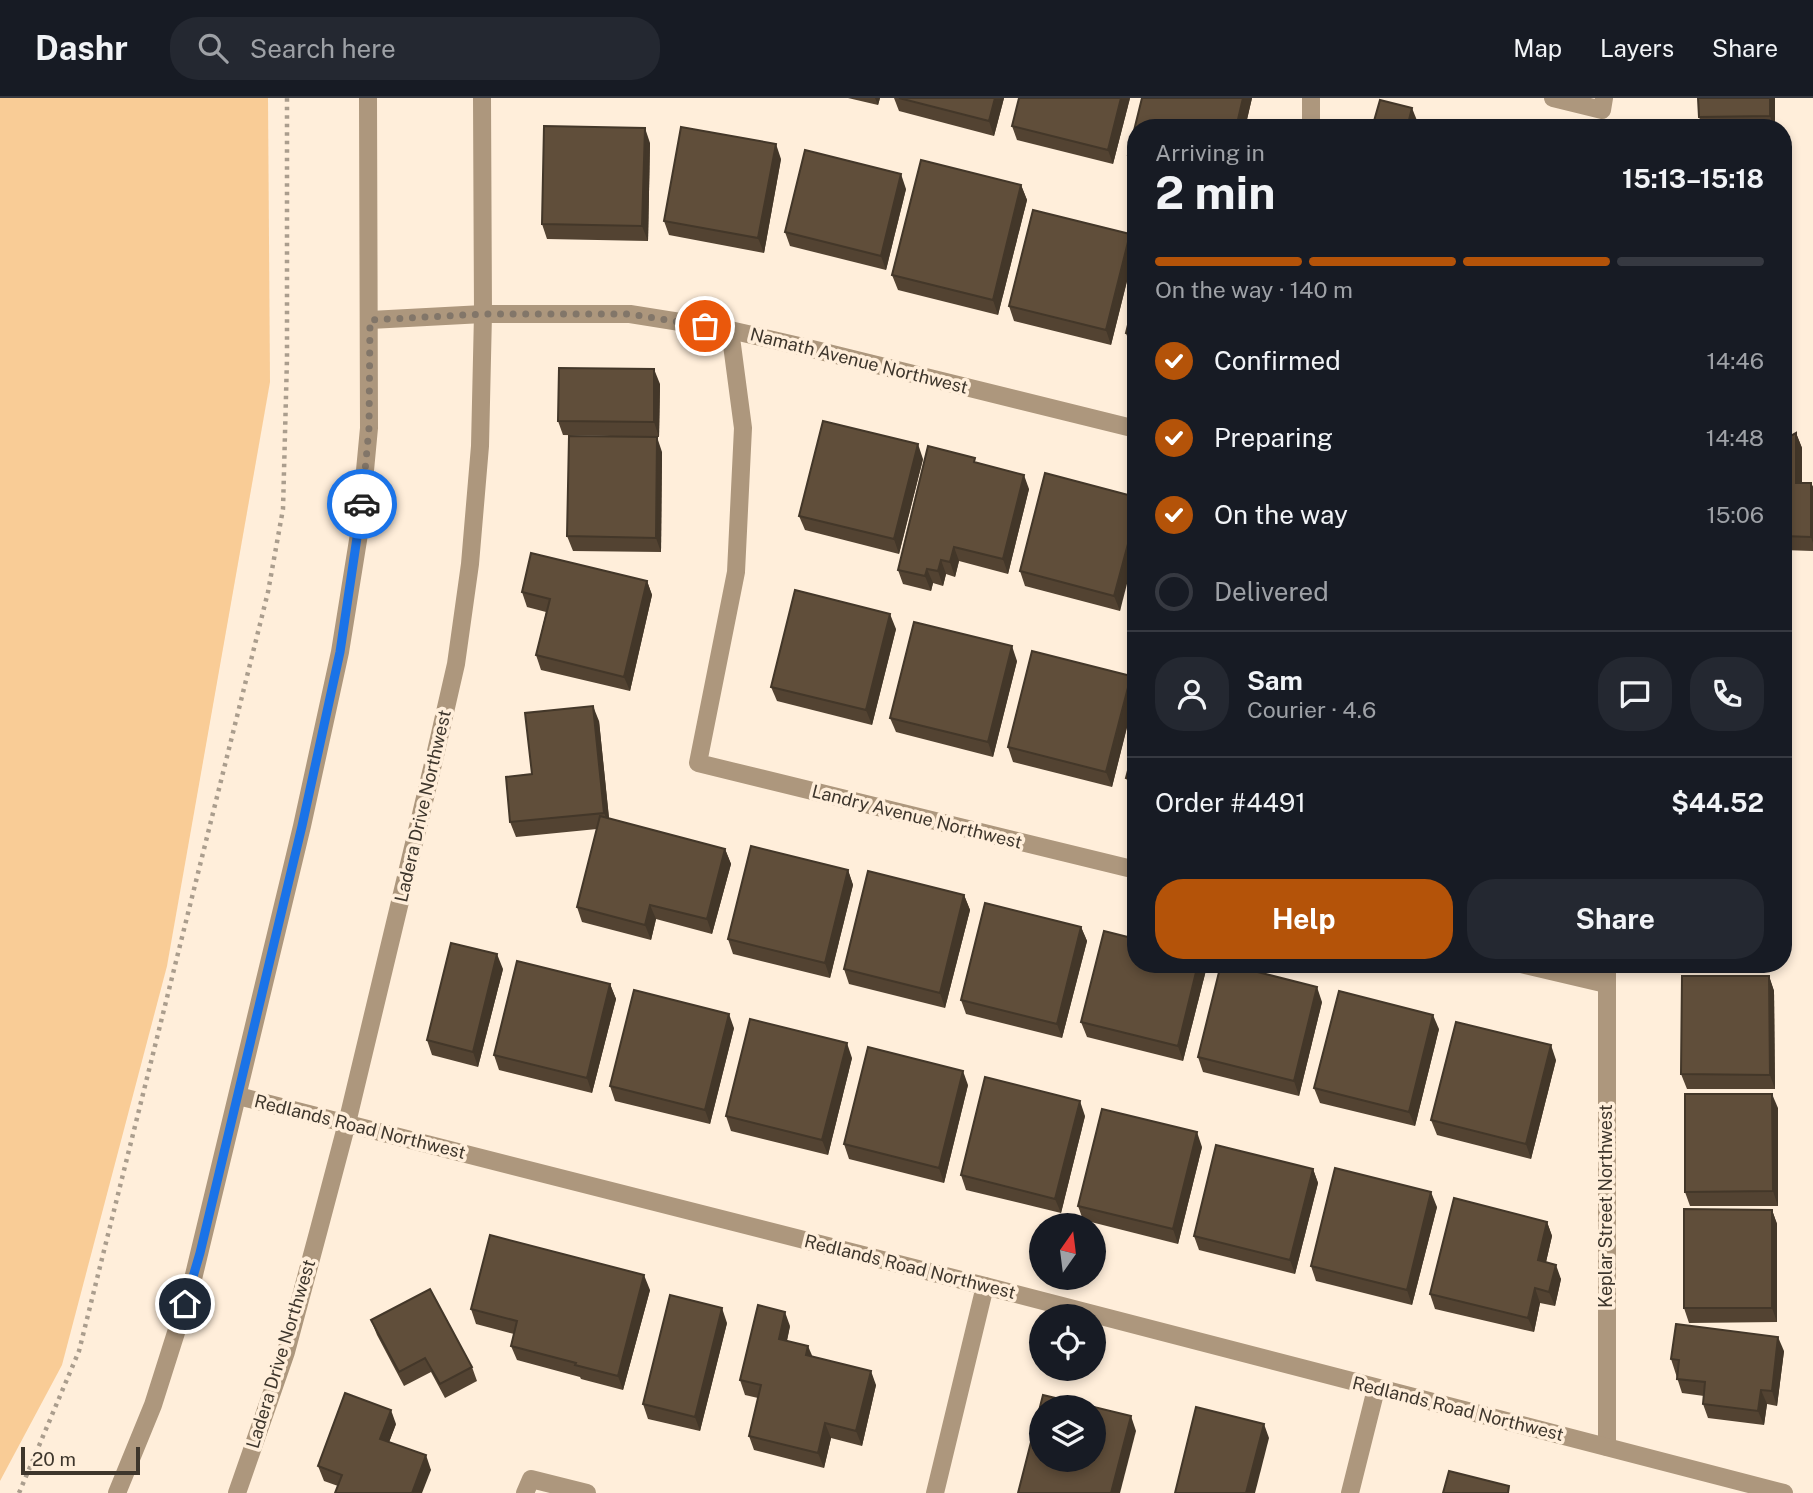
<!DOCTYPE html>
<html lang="en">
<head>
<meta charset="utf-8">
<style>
  body { margin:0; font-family:"Public Sans",sans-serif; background:#242831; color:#f1f3f6; height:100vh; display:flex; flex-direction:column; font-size:26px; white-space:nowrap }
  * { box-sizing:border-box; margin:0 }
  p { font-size:23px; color:#9ea1a6 }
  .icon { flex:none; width:38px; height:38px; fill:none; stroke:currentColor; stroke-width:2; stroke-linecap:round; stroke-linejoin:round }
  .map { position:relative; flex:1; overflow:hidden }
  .drawer { position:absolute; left:1127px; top:21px; width:665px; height:854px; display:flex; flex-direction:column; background:#171b24; border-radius:28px; box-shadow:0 4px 10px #0003 }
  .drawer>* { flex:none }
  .needle { width:46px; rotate:14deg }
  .tools { position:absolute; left:1029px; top:1115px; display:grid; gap:14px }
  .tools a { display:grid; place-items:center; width:77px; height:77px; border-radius:50%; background:#171b24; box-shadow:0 4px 10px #0003; font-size:35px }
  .scale { position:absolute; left:21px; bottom:18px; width:119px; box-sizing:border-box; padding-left:7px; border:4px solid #3e362c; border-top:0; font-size:19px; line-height:24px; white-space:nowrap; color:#3e362c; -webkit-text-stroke:5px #ffeeda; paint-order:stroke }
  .pin { position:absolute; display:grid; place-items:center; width:60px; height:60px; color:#fff; margin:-30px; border:4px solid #fff; border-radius:50%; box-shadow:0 2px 7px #0007 }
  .courier { position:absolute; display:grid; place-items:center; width:70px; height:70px; margin:-35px; border:5px solid #1a73e8; border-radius:50%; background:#fff; color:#222; box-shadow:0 2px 9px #0007 }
  .overview em { font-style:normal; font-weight:700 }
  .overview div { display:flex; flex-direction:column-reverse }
  .overview { display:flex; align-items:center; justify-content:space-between; height:119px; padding:0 28px }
  h1 { font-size:46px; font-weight:700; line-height:52px }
  .bar { display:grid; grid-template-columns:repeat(4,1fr); gap:10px 7px; align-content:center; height:84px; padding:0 28px }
  .bar i { height:9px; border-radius:5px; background:#363941 }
  .bar .current { background:#b45309 }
  .bar p { grid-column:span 4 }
  .line { display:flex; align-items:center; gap:18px; padding:0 28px; border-top:2px solid #363941 }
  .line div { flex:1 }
  .round { display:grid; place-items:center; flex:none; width:74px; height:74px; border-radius:28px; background:#242831 }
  ol { padding:0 28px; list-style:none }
  li { display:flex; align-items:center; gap:21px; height:77px }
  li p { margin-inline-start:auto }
  li .icon { padding:7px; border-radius:50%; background:#b45309; color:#fff; stroke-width:4 }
  li:last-child { color:#9ea1a6 }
  li i { width:38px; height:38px; border:4px solid #363941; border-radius:50% }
  .primary-button { display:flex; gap:14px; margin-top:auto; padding:14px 28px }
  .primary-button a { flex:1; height:80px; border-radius:28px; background:#b45309; color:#fff; font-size:28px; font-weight:700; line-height:80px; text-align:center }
  .primary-button a+a { background:#242831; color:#f1f3f6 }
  header { display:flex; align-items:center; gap:42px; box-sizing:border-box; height:98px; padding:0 35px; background:#171b24; border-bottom:2px solid #363941 }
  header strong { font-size:33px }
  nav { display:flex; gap:38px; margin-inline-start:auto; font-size:24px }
  .search { width:490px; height:63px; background:#242831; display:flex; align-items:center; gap:18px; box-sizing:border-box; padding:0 24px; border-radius:28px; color:#9ea1a6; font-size:26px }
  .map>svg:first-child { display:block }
</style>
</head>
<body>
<header>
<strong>Dashr</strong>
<div class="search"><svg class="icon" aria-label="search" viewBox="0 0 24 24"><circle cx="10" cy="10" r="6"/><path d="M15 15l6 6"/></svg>Search here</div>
<nav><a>Map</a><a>Layers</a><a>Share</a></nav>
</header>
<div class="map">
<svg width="1813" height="1395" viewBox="0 0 1813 1395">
  <rect width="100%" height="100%" fill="#ffeeda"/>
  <polygon fill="#f9cc96" points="0,0 268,0 270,284 167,868 62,1267 0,1383"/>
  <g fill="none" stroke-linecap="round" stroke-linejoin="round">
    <polyline stroke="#aa9d8d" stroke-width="4.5" stroke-dasharray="3.5 5" stroke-linecap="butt" points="19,1395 79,1253 268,494 283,411 287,260 287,0"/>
    <g stroke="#ad977d" stroke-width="18">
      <polyline points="1553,0 1602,12 1604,0"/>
      <polyline points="1311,30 1311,0"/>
      <polyline points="370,222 483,216 630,216 730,232 808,250 1136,331"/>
      <polyline points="730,232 743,330 736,474 698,665 1136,772"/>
      <polyline points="1521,866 1606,886"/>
      <polyline points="1607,866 1607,1349"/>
      <polyline points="238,998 985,1188 1784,1395"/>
      <polyline points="117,1395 153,1307 193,1181 302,728 340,554 359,436 369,330 368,0"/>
      <polyline points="237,1395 286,1254 319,1131 347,1025 434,662 456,566 470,466 480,348 483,216 482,0"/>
      <polyline points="525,1395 531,1381 587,1395"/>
      <polyline points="935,1395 985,1188"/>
      <polyline points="1350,1395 1376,1291"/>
    </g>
  </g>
  <g fill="#534332">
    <polygon points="848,0 880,0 878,7"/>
    <polygon points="894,0 1004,0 994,38 899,13"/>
    <polygon points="1130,0 1113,66 1017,42 1012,28"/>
    <polygon points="1142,0 1252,0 1245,30 1136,30 1136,72 1133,71 1128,57"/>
    <polygon points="1775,0 1775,30 1703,30 1699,19"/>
    <polygon points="650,45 648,143 547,141 542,126"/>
    <polygon points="781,61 764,155 669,137 664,123"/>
    <polygon points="1021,87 1027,102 998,217 898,192 892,177"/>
    <polygon points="906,91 886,172 790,148 785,134"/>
    <polygon points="1130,136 1135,151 1111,247 1014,223 1009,208"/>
    <polygon points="1136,194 1136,251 1131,250 1126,235"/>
    <polygon points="660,286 659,339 563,337 558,323"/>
    <polygon points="1796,335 1802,350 1802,385 1811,385 1813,389 1813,453 1783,452 1783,342"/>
    <polygon points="662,354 661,454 573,453 567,438"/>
    <polygon points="923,361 899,456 805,432 799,418"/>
    <polygon points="977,365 1029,391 1008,476 959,463 955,479 946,476 943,488 933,485 931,493 903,486 898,472"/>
    <polygon points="1136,399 1120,513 1025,488 1020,473"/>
    <polygon points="647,483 652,497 630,593 541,572 536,557 546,514 527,509 522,494"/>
    <polygon points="896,531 872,627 777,603 771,589"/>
    <polygon points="1017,563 993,659 896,634 890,620"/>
    <polygon points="1131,578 1136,592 1112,689 1013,664 1008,649"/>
    <polygon points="599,623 609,721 725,751 731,766 712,836 656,821 651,842 582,824 577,809 597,731 516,739 510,724 532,676"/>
    <polygon points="1136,642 1136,696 1132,694 1126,680"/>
    <polygon points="848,772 853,787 830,880 733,856 728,841"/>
    <polygon points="964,797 970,812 945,910 849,886 844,871"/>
    <polygon points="1081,829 1087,843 1062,940 966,916 961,902"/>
    <polygon points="1136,866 1204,866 1206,872 1183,963 1087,939 1081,924"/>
    <polygon points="1690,866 1780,866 1780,869 1691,869"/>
    <polygon points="503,871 478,969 432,957 427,942"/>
    <polygon points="1769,878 1774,893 1775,991 1687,991 1681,976"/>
    <polygon points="610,886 616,901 592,995 499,972 494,957"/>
    <polygon points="1322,904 1299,998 1203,974 1198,959"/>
    <polygon points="734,930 710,1026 615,1003 610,988"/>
    <polygon points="1439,931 1415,1028 1320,1005 1314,990"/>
    <polygon points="852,960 828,1057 731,1033 726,1018"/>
    <polygon points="1556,962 1531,1061 1437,1037 1431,1022"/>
    <polygon points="968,987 944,1085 849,1061 844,1046"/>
    <polygon points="1778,1010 1778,1108 1690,1108 1685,1094"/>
    <polygon points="1085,1018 1061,1115 966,1092 961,1077"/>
    <polygon points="1202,1049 1178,1146 1083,1122 1078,1108"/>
    <polygon points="1313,1071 1318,1085 1295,1176 1199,1152 1194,1138"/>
    <polygon points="1437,1109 1412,1207 1316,1183 1311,1168"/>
    <polygon points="1772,1112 1777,1126 1777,1224 1689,1225 1684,1210"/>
    <polygon points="1547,1124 1552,1138 1546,1164 1561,1181 1555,1208 1540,1205 1534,1234 1435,1211 1430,1196"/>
    <polygon points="650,1192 623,1292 581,1281 580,1279 517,1262 511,1248 514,1236 476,1226 471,1211"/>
    <polygon points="371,1222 472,1269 477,1283 445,1300 431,1274 404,1288 377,1237"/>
    <polygon points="727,1225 700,1333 648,1321 643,1306"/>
    <polygon points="790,1228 787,1243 812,1259 876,1287 862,1348 831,1340 824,1370 754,1352 749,1338 758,1300 745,1297 740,1282"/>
    <polygon points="1784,1253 1777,1308 1767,1306 1764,1327 1708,1320 1703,1306 1704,1298 1682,1295 1671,1261"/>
    <polygon points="396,1326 389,1344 431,1372 338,1388 324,1383 318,1368"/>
  </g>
  <g fill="#433729">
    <polygon points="875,0 880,0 878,7"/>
    <polygon points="995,0 1004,0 994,38 989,23"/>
    <polygon points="1121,0 1130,0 1113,66 1108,52"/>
    <polygon points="1243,0 1252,0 1245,30 1236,30"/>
    <polygon points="1770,0 1775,0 1775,30 1774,30 1770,18"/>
    <polygon points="1412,10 1418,25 1416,30 1407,30"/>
    <polygon points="645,30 650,45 648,143 642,128"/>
    <polygon points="776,46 781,61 764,155 758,140"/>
    <polygon points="901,76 906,91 886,172 881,158"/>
    <polygon points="1021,87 1027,102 998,217 993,202"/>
    <polygon points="1130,136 1135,151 1111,247 1106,232"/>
    <polygon points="654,271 660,286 659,339 654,324"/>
    <polygon points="1796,335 1802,350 1802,399 1796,385"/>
    <polygon points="657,339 662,354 661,454 656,440"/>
    <polygon points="918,346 923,361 899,456 894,441"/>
    <polygon points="1024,377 1029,391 1008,476 1003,461"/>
    <polygon points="1811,385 1813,389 1813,445 1811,439"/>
    <polygon points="1136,416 1136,451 1120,513 1114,498"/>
    <polygon points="954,449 959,463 955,479 950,464"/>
    <polygon points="941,462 946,476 943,488 938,473"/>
    <polygon points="927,471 933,485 931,493 925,478"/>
    <polygon points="647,483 652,497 630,593 624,579"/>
    <polygon points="890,516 896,531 872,627 866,612"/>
    <polygon points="1012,548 1017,563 993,659 988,644"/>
    <polygon points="1131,578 1136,594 1112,689 1106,674"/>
    <polygon points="593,608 599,623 610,729 604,715"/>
    <polygon points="725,751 731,766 712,836 707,821"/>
    <polygon points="848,772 853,787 830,880 825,865"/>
    <polygon points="964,797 970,812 945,910 940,895"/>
    <polygon points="650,807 656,821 651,842 645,827"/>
    <polygon points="1081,829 1087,843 1062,940 1057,926"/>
    <polygon points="497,856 503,871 478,969 473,954"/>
    <polygon points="1198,866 1204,866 1206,872 1183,963 1178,948"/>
    <polygon points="1769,878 1774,893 1775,991 1770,977"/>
    <polygon points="610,886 616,901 592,995 587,980"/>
    <polygon points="1317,889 1322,904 1299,998 1294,983"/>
    <polygon points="729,916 734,930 710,1026 705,1012"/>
    <polygon points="1433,917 1439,931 1415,1028 1409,1014"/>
    <polygon points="847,945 852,960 828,1057 822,1042"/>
    <polygon points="1551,947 1556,962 1531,1061 1526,1046"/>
    <polygon points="963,973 968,987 944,1085 939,1070"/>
    <polygon points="1772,996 1778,1010 1778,1108 1773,1093"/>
    <polygon points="1080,1003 1085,1018 1061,1115 1055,1101"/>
    <polygon points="1197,1034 1202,1049 1178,1146 1173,1131"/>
    <polygon points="1313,1071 1318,1085 1295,1176 1290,1162"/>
    <polygon points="1431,1094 1437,1109 1412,1207 1407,1192"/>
    <polygon points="1772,1112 1777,1126 1777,1224 1772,1210"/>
    <polygon points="1547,1124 1552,1138 1543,1177 1538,1162"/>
    <polygon points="1556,1167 1561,1181 1555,1208 1549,1194"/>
    <polygon points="644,1177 650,1192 623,1292 618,1278"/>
    <polygon points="1535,1190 1540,1205 1534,1234 1528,1220"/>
    <polygon points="722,1210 727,1225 700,1333 695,1319"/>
    <polygon points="785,1214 790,1228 784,1255 779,1241"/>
    <polygon points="1778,1239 1784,1253 1777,1308 1772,1293"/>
    <polygon points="808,1248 814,1262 806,1257"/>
    <polygon points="871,1273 876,1287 862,1348 856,1333"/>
    <polygon points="1761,1292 1767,1306 1764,1327 1758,1313"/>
    <polygon points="391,1312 396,1326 385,1355 380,1341"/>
    <polygon points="1131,1318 1136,1333 1120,1395 1111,1395"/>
    <polygon points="825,1325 831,1340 824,1370 818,1355"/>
    <polygon points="1264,1326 1269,1340 1255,1395 1246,1395"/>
    <polygon points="426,1357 431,1372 422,1395 412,1395"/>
  </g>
  <g fill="#604e3a" stroke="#433729" stroke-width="2">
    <polygon points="899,0 995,0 989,23"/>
    <polygon points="1019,0 1121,0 1108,52 1012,28"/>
    <polygon points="1142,0 1243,0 1236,30 1136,30 1136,58 1128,57"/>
    <polygon points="1698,0 1770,0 1770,18 1699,19"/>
    <polygon points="1380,2 1412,10 1407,30 1372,30"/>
    <polygon points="544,28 645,30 642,128 542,126"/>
    <polygon points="681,29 776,46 758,140 664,123"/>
    <polygon points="805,52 901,76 881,158 785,134"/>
    <polygon points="921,62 1021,87 993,202 892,177"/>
    <polygon points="1033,112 1130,136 1106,232 1009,208"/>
    <polygon points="1136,194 1136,238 1126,235"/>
    <polygon points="559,270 654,271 654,324 558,323"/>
    <polygon points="823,323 918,346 894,441 799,418"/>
    <polygon points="1796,335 1796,385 1811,385 1811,439 1783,438 1783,342"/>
    <polygon points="569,338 657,339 656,440 567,438"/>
    <polygon points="928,348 975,360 974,364 1024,377 1003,461 954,449 950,464 941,462 938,473 927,471 925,478 898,472"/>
    <polygon points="1045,375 1136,399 1136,416 1114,498 1020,473"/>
    <polygon points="531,455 647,483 624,579 536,557 550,501 522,494"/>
    <polygon points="795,492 890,516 866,612 771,589"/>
    <polygon points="914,524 1012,548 988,644 890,620"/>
    <polygon points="1032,553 1131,578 1106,674 1008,649"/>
    <polygon points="593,608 604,715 510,724 506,679 532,676 525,615"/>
    <polygon points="1136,642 1136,682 1126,680"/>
    <polygon points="600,718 725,751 707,821 650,807 645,827 577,809"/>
    <polygon points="751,748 848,772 825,865 728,841"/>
    <polygon points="868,773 964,797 940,895 844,871"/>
    <polygon points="985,805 1081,829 1057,926 961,902"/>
    <polygon points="1104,833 1136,841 1136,866 1198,866 1178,948 1081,924"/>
    <polygon points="451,845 497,856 473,954 427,942"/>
    <polygon points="517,863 610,886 587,980 494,957"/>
    <polygon points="1221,866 1226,866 1317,889 1294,983 1198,959"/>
    <polygon points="1682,878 1769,878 1770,977 1681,976"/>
    <polygon points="634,892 729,916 705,1012 610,988"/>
    <polygon points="1339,893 1433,917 1409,1014 1314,990"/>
    <polygon points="750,921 847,945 822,1042 726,1018"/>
    <polygon points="1456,924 1551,947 1526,1046 1431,1022"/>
    <polygon points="868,949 963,973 939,1070 844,1046"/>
    <polygon points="985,979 1080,1003 1055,1101 961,1077"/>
    <polygon points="1685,996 1772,996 1773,1093 1685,1094"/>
    <polygon points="1102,1011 1197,1034 1173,1131 1078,1108"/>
    <polygon points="1216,1047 1313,1071 1290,1162 1194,1138"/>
    <polygon points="1335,1070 1431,1094 1407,1192 1311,1168"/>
    <polygon points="1454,1100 1547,1124 1538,1162 1556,1167 1549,1194 1535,1190 1528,1220 1430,1196"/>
    <polygon points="1684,1111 1772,1112 1772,1210 1684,1210"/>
    <polygon points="490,1137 644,1177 618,1278 575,1267 576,1265 511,1248 517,1223 471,1211"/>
    <polygon points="430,1191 472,1269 440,1286 425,1260 399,1274 371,1222"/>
    <polygon points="670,1197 722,1210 695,1319 643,1306"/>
    <polygon points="758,1207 785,1214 779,1241 808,1248 806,1257 871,1273 856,1333 825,1325 818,1355 749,1338 761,1287 740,1282"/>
    <polygon points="1676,1226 1778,1239 1772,1293 1761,1292 1758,1313 1703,1306 1705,1284 1677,1281 1679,1262 1671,1261"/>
    <polygon points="345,1295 391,1312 380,1341 426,1357 412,1395 335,1395 342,1377 318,1368"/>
    <polygon points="1043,1297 1093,1309 1041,1309 1041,1362 1094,1362 1094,1309 1131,1318 1111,1395 1018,1395"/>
    <polygon points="1196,1309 1264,1326 1246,1395 1175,1395"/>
    <polygon points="1449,1373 1509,1388 1508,1395 1443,1395"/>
  </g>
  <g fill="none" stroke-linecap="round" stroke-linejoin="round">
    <polyline stroke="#827669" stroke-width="7" stroke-dasharray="0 12.6" points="362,406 369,330 370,222 483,216 630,216 705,228"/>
    <polyline stroke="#1a73e8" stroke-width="9" points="185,1206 200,1155 302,728 340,554 362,406"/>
  </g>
  <g text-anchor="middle" stroke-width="7" stroke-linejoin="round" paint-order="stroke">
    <g font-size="18" fill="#3e362c" stroke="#ffeeda">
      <text transform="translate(859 263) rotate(14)" y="6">Namath Avenue Northwest</text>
      <text transform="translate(423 708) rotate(-77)" y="6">Ladera Drive Northwest</text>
      <text transform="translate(917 719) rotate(14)" y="6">Landry Avenue Northwest</text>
      <text transform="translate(360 1029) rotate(14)" y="6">Redlands Road Northwest</text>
      <text transform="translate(1606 1108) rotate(-90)" y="6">Keplar Street Northwest</text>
      <text transform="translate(910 1169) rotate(14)" y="6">Redlands Road Northwest</text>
      <text transform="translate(281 1256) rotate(-73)" y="6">Ladera Drive Northwest</text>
      <text transform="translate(1458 1311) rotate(14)" y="6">Redlands Road Northwest</text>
    </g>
  </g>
</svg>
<div class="tools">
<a><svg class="needle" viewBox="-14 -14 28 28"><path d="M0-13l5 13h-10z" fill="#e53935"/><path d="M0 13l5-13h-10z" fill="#9ea1a6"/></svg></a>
<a><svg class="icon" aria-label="locate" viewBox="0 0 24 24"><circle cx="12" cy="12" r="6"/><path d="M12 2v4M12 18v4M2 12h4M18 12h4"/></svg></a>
<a><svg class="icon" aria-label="layers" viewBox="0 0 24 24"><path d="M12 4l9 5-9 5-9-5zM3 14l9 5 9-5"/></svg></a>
</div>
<div class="scale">20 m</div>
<div class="pin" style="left:705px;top:228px;background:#ea580c"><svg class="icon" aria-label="bag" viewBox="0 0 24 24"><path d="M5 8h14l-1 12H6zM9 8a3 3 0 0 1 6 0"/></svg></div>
<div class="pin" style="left:185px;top:1206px;background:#1f2937"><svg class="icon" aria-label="home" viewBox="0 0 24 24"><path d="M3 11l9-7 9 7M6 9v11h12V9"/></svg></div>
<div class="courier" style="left:362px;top:406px"><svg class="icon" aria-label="car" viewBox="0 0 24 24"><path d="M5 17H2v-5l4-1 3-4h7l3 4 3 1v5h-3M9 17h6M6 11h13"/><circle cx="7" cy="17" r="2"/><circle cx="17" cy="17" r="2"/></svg></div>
<section class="drawer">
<div class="overview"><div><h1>2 min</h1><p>Arriving in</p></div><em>15:13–15:18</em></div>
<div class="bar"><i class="current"></i><i class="current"></i><i class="current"></i><i></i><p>On the way · 140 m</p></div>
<ol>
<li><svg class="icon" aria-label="check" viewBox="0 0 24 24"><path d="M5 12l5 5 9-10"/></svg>Confirmed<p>14:46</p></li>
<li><svg class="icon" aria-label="check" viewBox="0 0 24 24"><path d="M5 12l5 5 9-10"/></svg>Preparing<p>14:48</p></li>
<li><svg class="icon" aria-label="check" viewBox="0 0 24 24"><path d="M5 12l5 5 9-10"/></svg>On the way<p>15:06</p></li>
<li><i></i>Delivered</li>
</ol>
<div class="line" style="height:126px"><a class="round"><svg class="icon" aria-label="person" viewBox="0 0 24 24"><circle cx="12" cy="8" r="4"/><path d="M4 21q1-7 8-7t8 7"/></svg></a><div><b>Sam</b><p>Courier · 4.6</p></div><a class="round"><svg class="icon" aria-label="chat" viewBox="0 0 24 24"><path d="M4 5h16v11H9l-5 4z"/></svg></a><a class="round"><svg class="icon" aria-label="phone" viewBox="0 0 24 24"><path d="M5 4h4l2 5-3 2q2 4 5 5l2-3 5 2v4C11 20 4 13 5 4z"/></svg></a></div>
<div class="line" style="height:91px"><div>Order #4491</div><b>$44.52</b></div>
<div class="primary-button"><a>Help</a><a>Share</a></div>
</section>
</div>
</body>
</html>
